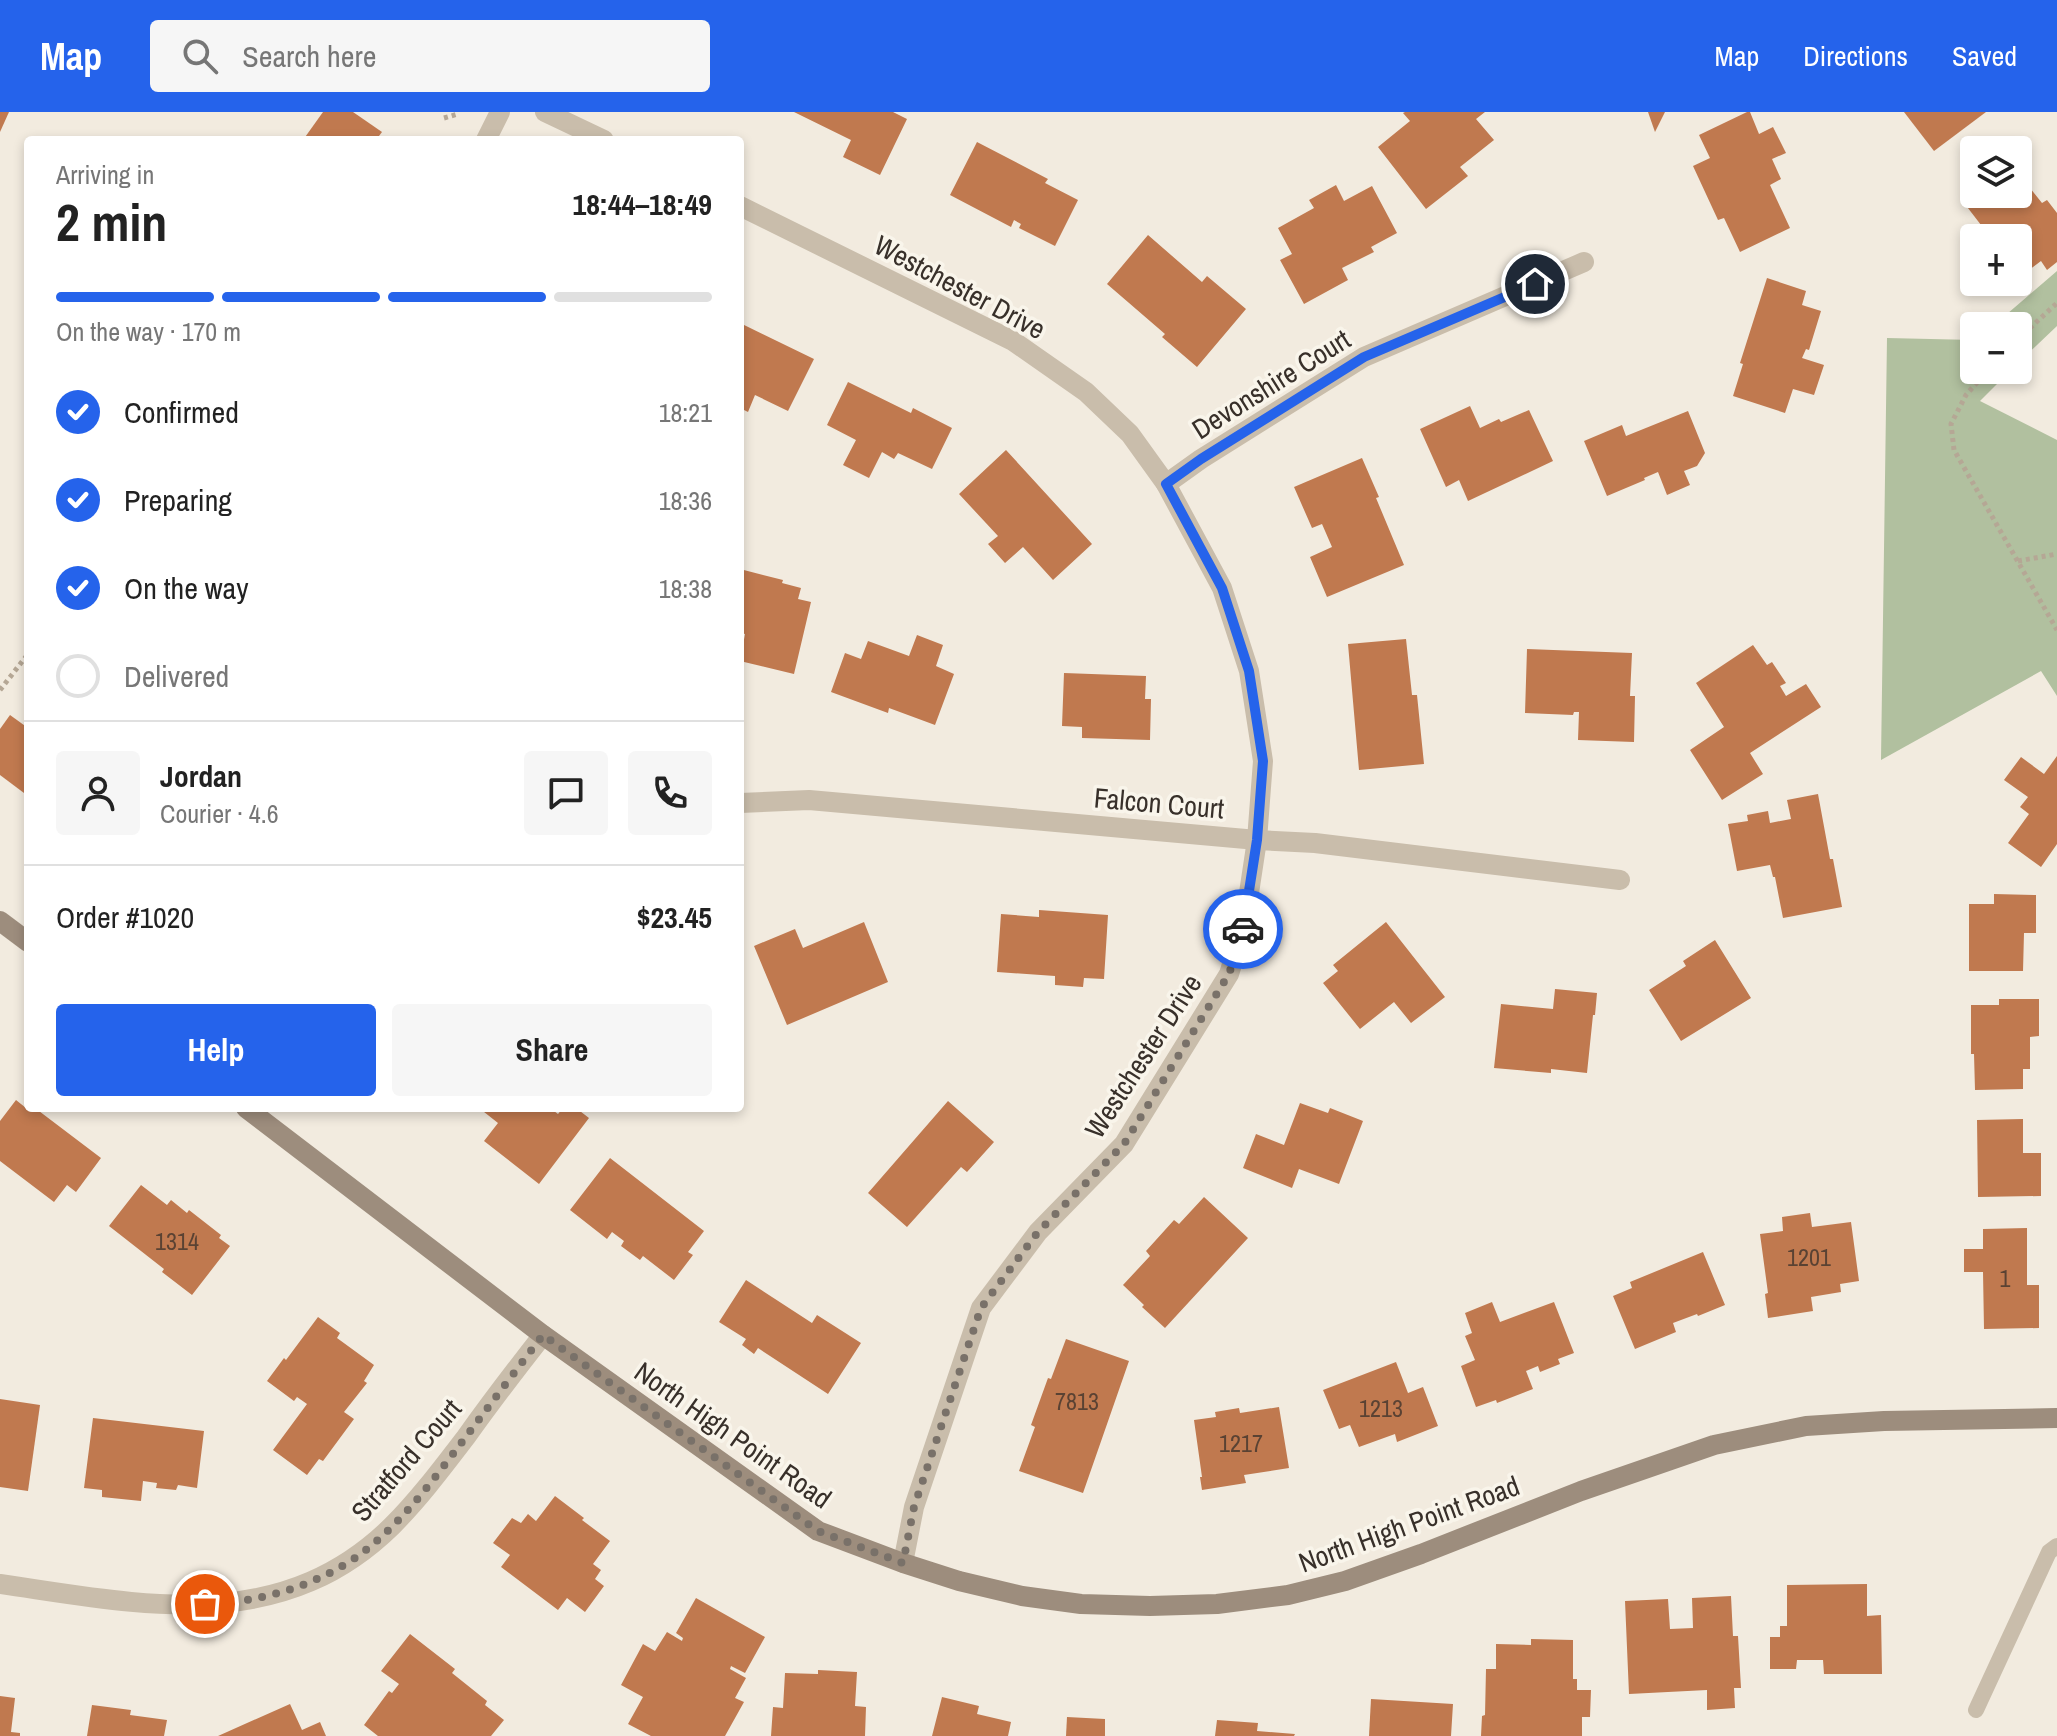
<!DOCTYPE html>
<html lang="en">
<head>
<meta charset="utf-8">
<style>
  body { margin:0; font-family:"Archivo Narrow",sans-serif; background:#f6f6f6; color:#222; height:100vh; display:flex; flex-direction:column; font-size:30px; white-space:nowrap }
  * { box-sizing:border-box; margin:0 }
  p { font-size:26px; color:#767676 }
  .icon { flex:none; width:44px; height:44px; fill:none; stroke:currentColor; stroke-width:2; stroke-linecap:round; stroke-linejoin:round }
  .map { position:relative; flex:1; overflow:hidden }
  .panel { position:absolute; left:24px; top:24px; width:720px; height:976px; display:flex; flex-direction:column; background:#fff; border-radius:8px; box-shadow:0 4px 12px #0003 }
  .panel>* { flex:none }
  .fabs { position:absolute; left:1960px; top:24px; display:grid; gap:16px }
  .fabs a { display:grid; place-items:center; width:72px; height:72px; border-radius:8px; background:#fff; box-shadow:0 4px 12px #0003; font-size:40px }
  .pin { position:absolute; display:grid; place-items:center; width:68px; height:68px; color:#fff; margin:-34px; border:4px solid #fff; border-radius:50%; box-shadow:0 2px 8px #0007 }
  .courier { position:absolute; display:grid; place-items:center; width:80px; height:80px; margin:-40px; border:6px solid #2563eb; border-radius:50%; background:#fff; color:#222; box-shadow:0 2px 10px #0007 }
  .head em { font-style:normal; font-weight:700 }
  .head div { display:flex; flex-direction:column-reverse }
  .head { display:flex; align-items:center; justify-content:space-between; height:136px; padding:0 32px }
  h1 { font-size:52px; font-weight:700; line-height:60px }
  .bar { display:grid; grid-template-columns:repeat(4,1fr); gap:12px 8px; align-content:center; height:96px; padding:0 32px }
  .bar i { height:10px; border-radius:6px; background:#e0e0e0 }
  .bar .active { background:#2563eb }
  .bar p { grid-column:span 4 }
  .line { display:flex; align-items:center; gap:20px; padding:0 32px; border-top:2px solid #e0e0e0 }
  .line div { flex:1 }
  .round { display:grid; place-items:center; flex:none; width:84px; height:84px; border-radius:8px; background:#f6f6f6 }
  ol { padding:0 32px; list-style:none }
  li { display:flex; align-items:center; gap:24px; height:88px }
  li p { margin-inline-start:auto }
  li .icon { padding:8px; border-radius:50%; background:#2563eb; color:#fff; stroke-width:4 }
  li:last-child { color:#767676 }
  li i { width:44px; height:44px; border:4px solid #e0e0e0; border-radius:50% }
  .button { display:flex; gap:16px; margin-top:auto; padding:16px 32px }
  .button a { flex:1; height:92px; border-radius:8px; background:#2563eb; color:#fff; font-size:32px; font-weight:700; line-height:92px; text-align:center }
  .button a+a { background:#f6f6f6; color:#222 }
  header { display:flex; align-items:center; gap:48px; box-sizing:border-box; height:112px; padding:0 40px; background:#2563eb; color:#fff }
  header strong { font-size:38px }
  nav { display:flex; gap:44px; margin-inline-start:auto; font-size:28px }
  .search { width:560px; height:72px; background:#f6f6f6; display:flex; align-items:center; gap:20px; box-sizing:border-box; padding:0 28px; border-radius:8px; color:#767676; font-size:30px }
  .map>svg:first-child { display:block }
</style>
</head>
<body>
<header>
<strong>Map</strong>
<div class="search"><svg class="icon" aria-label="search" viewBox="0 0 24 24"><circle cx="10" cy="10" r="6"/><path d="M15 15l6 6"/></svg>Search here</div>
<nav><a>Map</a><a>Directions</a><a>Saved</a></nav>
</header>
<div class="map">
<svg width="2057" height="1624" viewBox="0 0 2057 1624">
  <rect width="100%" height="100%" fill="#f2ebdf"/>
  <g fill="#b1c09f">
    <polygon points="2057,159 2057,214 2018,251 2018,214 1993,214"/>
    <polygon points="1887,226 1974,228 1974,258 2011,258 1980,289 2057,328 2057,584 2041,559 1881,648"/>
  </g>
  <g fill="#c0794f">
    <polygon points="0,0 9,0 0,20"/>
    <polygon points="323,0 353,0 382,20 376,28 303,28"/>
    <polygon points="794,0 893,0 907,7 880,63 843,45 851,28"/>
    <polygon points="1405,0 1485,0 1476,7 1494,28 1460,55 1468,64 1426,97 1378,35 1410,9 1403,1"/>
    <polygon points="1648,0 1665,0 1655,20"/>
    <polygon points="1747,0 1750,0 1759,22 1773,15 1786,41 1772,47 1781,67 1770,73 1790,116 1740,140 1724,106 1718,108 1693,54 1710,46 1699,23"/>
    <polygon points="1904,0 1986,0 1934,39"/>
    <polygon points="977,30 1048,67 1045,71 1078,88 1055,134 1019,116 1021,112 1014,108 1011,115 950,83"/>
    <polygon points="2018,61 2042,91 2047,88 2057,101 2057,150 2047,158 2041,149 2021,164 2018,160 2018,126 1991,126 1961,87 1974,76 1974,82 2018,82"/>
    <polygon points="1336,73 1344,89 1372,74 1397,121 1371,135 1374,140 1342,156 1348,168 1304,192 1280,148 1292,142 1278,116 1314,96 1309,88"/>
    <polygon points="1148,123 1202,170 1207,164 1246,197 1197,255 1162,225 1165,222 1107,172"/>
    <polygon points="1767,166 1806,179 1802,193 1821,199 1809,238 1806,237 1802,246 1824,253 1814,283 1793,277 1785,301 1733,284 1743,252 1740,251"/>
    <polygon points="740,211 814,247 788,299 755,283 748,300 740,296"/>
    <polygon points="848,270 911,301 913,296 952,316 932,357 898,341 894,347 882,340 869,366 843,353 856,328 827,313"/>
    <polygon points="1470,294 1480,316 1499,307 1501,310 1529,298 1553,349 1468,389 1459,368 1446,375 1420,317"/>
    <polygon points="1688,299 1705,341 1697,354 1684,359 1690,373 1667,383 1658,360 1644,366 1645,368 1607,384 1584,329 1622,313 1626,324"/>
    <polygon points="1006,338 1092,432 1053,468 1023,435 1005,451 988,432 998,424 959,382"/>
    <polygon points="1362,346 1379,385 1376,386 1404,453 1327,485 1310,445 1332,435 1322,412 1312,416 1294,375"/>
    <polygon points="740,457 783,468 782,471 801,476 798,487 811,490 794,562 740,549 745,522 740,521"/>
    <polygon points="917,523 943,533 936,554 954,562 935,613 889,596 888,601 831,580 845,541 861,547 868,529 909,544"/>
    <polygon points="1406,527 1412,583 1417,583 1424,652 1359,658 1348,532"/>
    <polygon points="1753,533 1767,553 1772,550 1786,571 1780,574 1786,584 1806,572 1821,595 1750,641 1763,662 1722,688 1690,638 1724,615 1696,571"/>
    <polygon points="1527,537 1632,541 1630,584 1635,584 1634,630 1578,628 1579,600 1574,600 1573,603 1525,601"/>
    <polygon points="1064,561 1146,564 1145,587 1151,587 1150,628 1082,626 1082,615 1062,614"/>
    <polygon points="10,603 28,616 28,684 0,663 0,617"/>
    <polygon points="2057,644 2057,732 2041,755 2008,731 2029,702 2020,695 2028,685 2004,668 2021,645 2044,662"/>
    <polygon points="1818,682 1830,747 1833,747 1842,795 1783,806 1775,765 1773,765 1770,753 1737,759 1728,712 1748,709 1747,703 1768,699 1770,711 1791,707 1787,688"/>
    <polygon points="1994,782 2036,783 2036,821 2024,821 2023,859 1969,859 1969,792 1994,792"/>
    <polygon points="1039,798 1108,803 1104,867 1084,866 1083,875 1055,873 1055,864 997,860 1001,802 1039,805"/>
    <polygon points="864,810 888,870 787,913 754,834 795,817 803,836"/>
    <polygon points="1386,810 1445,885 1411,911 1394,890 1360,917 1323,871 1338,859 1333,853"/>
    <polygon points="1715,828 1751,886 1681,929 1649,878 1686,854 1683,849"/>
    <polygon points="1555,877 1597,881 1595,903 1593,903 1587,961 1551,957 1551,961 1494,956 1501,892 1553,897"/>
    <polygon points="1999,887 2039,887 2039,924 2030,925 2030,957 2023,957 2023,977 1975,978 1974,942 1971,942 1971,893 1999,893"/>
    <polygon points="16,988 31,1000 35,996 101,1046 76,1080 67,1073 54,1090 0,1049 0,1009"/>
    <polygon points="948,989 994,1030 967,1060 961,1055 907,1115 868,1081"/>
    <polygon points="1300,991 1328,1001 1330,996 1363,1009 1339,1072 1299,1057 1292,1076 1243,1056 1256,1022 1284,1033"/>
    <polygon points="479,996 550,996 558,1002 563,996 576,996 589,1006 539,1072 484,1029 498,1011"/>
    <polygon points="2023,1007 2023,1041 2041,1041 2041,1084 1978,1085 1977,1008"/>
    <polygon points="610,1046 704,1119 688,1140 693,1143 674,1168 643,1144 640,1148 621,1134 624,1129 612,1120 607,1127 570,1098"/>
    <polygon points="141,1073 167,1093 171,1088 187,1101 189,1098 221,1123 219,1126 230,1134 192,1183 162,1160 164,1157 109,1114"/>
    <polygon points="1204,1085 1248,1126 1165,1216 1142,1195 1144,1193 1123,1173 1150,1144 1146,1139 1174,1108 1179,1112"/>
    <polygon points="1810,1101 1812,1115 1851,1110 1859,1169 1840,1172 1841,1180 1811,1185 1813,1199 1768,1206 1765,1182 1768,1181 1760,1122 1783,1119 1782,1105"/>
    <polygon points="2027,1116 2027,1173 2039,1173 2039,1216 1984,1217 1983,1160 1964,1160 1964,1137 1983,1137 1983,1117"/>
    <polygon points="1703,1140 1725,1193 1698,1204 1697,1202 1673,1211 1676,1220 1635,1237 1613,1184 1632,1176 1630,1170"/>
    <polygon points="746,1168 812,1211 817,1203 861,1231 828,1282 758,1236 754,1242 742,1233 746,1227 719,1210"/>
    <polygon points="1492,1190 1500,1210 1554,1190 1574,1241 1558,1247 1560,1252 1540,1260 1538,1254 1526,1259 1533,1277 1497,1291 1496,1288 1476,1295 1461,1254 1475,1248 1465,1224 1472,1221 1465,1201"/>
    <polygon points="318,1205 340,1221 337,1226 374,1253 364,1269 367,1271 344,1300 354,1307 323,1349 319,1347 307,1363 273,1338 307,1292 297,1285 294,1289 267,1269 284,1246 286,1248"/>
    <polygon points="1066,1227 1129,1249 1083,1381 1019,1359 1035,1315 1031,1313 1048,1266 1051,1267"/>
    <polygon points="1396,1250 1408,1281 1423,1275 1438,1314 1397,1330 1395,1322 1359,1335 1350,1313 1339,1317 1323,1278"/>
    <polygon points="0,1287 40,1293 28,1379 0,1375"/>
    <polygon points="1279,1295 1289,1356 1244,1363 1246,1371 1202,1378 1200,1365 1202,1365 1194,1308 1216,1305 1215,1300 1239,1296 1240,1301"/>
    <polygon points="93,1306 204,1319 197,1376 178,1373 176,1378 156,1376 157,1371 143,1369 141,1389 102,1385 102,1378 84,1376"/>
    <polygon points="555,1384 584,1406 582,1408 610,1429 593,1452 601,1458 595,1467 604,1474 585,1500 567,1486 558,1498 501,1455 510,1443 493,1431 512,1406 521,1411 528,1402 536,1409"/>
    <polygon points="1867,1472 1867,1504 1881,1503 1882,1562 1824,1562 1823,1548 1797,1548 1796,1557 1770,1557 1770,1525 1780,1525 1780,1514 1787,1514 1787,1473"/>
    <polygon points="1731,1484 1733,1524 1738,1524 1741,1576 1734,1576 1735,1596 1707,1598 1707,1578 1629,1582 1625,1489 1668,1487 1670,1517 1693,1516 1692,1486"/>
    <polygon points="696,1486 765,1525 745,1561 731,1554 730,1557 746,1566 735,1586 744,1590 725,1624 651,1624 628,1612 643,1585 621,1573 643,1532 655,1539 667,1520 682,1529 683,1526 676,1521"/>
    <polygon points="410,1522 455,1557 452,1561 487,1589 485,1593 504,1608 491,1624 378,1624 364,1613 389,1579 392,1581 399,1572 381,1559"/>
    <polygon points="1531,1527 1573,1528 1573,1567 1577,1567 1577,1578 1591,1578 1590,1605 1582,1605 1582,1624 1481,1624 1482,1604 1485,1603 1486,1557 1496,1557 1496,1532 1531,1533"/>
    <polygon points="818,1558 857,1560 855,1594 866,1595 865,1624 771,1624 773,1595 783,1596 785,1561 818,1562"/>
    <polygon points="0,1584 15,1586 11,1620 20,1621 20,1624 0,1624"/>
    <polygon points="942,1585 979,1594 977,1602 1011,1610 1008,1624 932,1624"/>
    <polygon points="1371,1587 1453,1592 1451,1624 1369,1624"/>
    <polygon points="290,1592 302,1618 320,1610 326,1624 218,1624"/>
    <polygon points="92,1593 131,1598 130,1603 167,1608 164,1624 87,1624"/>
    <polygon points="1067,1605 1105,1607 1105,1624 1066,1624"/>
    <polygon points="1217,1608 1258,1611 1257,1619 1295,1622 1294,1624 1215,1624"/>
  </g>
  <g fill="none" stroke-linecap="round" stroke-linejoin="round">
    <g stroke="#b5a795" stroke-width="5" stroke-dasharray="4 4" stroke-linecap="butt">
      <polyline points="444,6 458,2"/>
      <polyline points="2018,227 2057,191"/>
      <polyline points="1988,258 1966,283 1951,312 1954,338 2057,518"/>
      <polyline points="2018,449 2057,442"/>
      <polyline points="0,578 28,542"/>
    </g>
    <polyline stroke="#c9bdab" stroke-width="16" points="1976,1598 2049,1440 2057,1434"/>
    <g stroke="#c9bdab" stroke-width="20">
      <polyline points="545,0 604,28"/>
      <polyline points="486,28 500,0"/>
      <polyline points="740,94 1013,229 1086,280 1130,322 1166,372 1222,476 1249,559 1263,649 1257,728 1244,814 1229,862 1124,1032 1038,1120 981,1196 914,1395 903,1451"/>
      <polyline points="1166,372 1201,347 1364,245 1584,150"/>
      <polyline points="740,691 809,688 1257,728 1315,731 1620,768"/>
      <path d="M0,1472C140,1492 279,1525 392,1414C419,1387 443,1355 466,1325C491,1290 517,1256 543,1223"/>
    </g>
    <g stroke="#9d8d7d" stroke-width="20">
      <polyline points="0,809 28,830"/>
      <polyline points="246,996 543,1223 818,1419 903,1451 959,1469 1022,1484 1081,1492 1150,1494 1217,1492 1288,1483 1345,1469 1421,1442 1581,1379 1714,1333 1806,1314 1884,1309 2057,1306"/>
    </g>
  </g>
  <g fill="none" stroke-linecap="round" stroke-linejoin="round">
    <path stroke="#797169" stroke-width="8" stroke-dasharray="0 14.4" d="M205,1492C259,1490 310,1476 355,1446C398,1416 431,1371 462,1330C489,1294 516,1258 543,1223L818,1419L903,1451L914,1395L981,1196L1038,1120L1124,1032L1229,862L1243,817"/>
    <polyline stroke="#2563eb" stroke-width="10" points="1243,817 1257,728 1263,649 1249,559 1222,476 1166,372 1201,347 1364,245 1535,172"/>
  </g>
  <g text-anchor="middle" stroke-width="7" stroke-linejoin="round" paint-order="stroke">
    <g font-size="24" fill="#5a4233">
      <text x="177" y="1138">1314</text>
      <text x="1809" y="1154">1201</text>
      <text x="2005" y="1175">1</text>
      <text x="1077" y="1298">7813</text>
      <text x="1381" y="1305">1213</text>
      <text x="1241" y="1340">1217</text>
    </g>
    <g font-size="28" fill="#38302a" stroke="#f9f5eb">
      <text transform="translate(960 175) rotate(28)" y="10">Westchester Drive</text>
      <text transform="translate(1271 272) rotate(-32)" y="10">Devonshire Court</text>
      <text transform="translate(1159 691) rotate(5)" y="10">Falcon Court</text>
      <text transform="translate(1143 944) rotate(-57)" y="10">Westchester Drive</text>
      <text transform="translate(733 1323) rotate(35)" y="10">North High Point Road</text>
      <text transform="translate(406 1348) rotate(-49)" y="10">Stratford Court</text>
      <text transform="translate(1409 1412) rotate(-20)" y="10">North High Point Road</text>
    </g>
  </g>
</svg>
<div class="fabs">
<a><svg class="icon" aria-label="layers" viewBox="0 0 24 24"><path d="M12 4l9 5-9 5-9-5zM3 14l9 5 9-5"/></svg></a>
<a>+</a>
<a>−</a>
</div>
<div class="pin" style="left:205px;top:1492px;background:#ea580c"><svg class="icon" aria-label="bag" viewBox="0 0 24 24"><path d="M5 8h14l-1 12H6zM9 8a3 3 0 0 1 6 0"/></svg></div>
<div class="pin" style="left:1535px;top:172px;background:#1f2937"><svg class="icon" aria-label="home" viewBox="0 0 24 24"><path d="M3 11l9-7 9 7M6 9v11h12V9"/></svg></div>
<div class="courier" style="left:1243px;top:817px"><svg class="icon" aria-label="car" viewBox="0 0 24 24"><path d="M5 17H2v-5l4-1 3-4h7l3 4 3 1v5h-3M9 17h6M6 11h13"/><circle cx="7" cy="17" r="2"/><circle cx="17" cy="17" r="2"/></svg></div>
<section class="panel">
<div class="head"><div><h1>2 min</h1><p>Arriving in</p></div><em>18:44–18:49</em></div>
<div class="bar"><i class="active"></i><i class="active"></i><i class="active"></i><i></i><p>On the way · 170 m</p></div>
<ol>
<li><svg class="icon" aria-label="check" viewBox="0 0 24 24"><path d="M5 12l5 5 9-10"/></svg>Confirmed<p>18:21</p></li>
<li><svg class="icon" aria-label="check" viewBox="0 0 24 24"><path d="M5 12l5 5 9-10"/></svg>Preparing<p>18:36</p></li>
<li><svg class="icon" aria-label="check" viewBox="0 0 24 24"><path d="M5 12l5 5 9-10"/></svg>On the way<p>18:38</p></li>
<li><i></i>Delivered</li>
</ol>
<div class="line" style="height:144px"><a class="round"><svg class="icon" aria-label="person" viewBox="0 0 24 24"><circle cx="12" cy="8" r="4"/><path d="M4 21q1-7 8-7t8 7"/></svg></a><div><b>Jordan</b><p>Courier · 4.6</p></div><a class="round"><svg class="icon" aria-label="chat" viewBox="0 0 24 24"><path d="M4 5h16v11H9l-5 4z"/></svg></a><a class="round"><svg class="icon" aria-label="phone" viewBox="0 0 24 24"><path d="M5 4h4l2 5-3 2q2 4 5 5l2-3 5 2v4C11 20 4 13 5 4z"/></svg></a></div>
<div class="line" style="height:104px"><div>Order #1020</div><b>$23.45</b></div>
<div class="button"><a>Help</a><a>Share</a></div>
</section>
</div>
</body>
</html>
